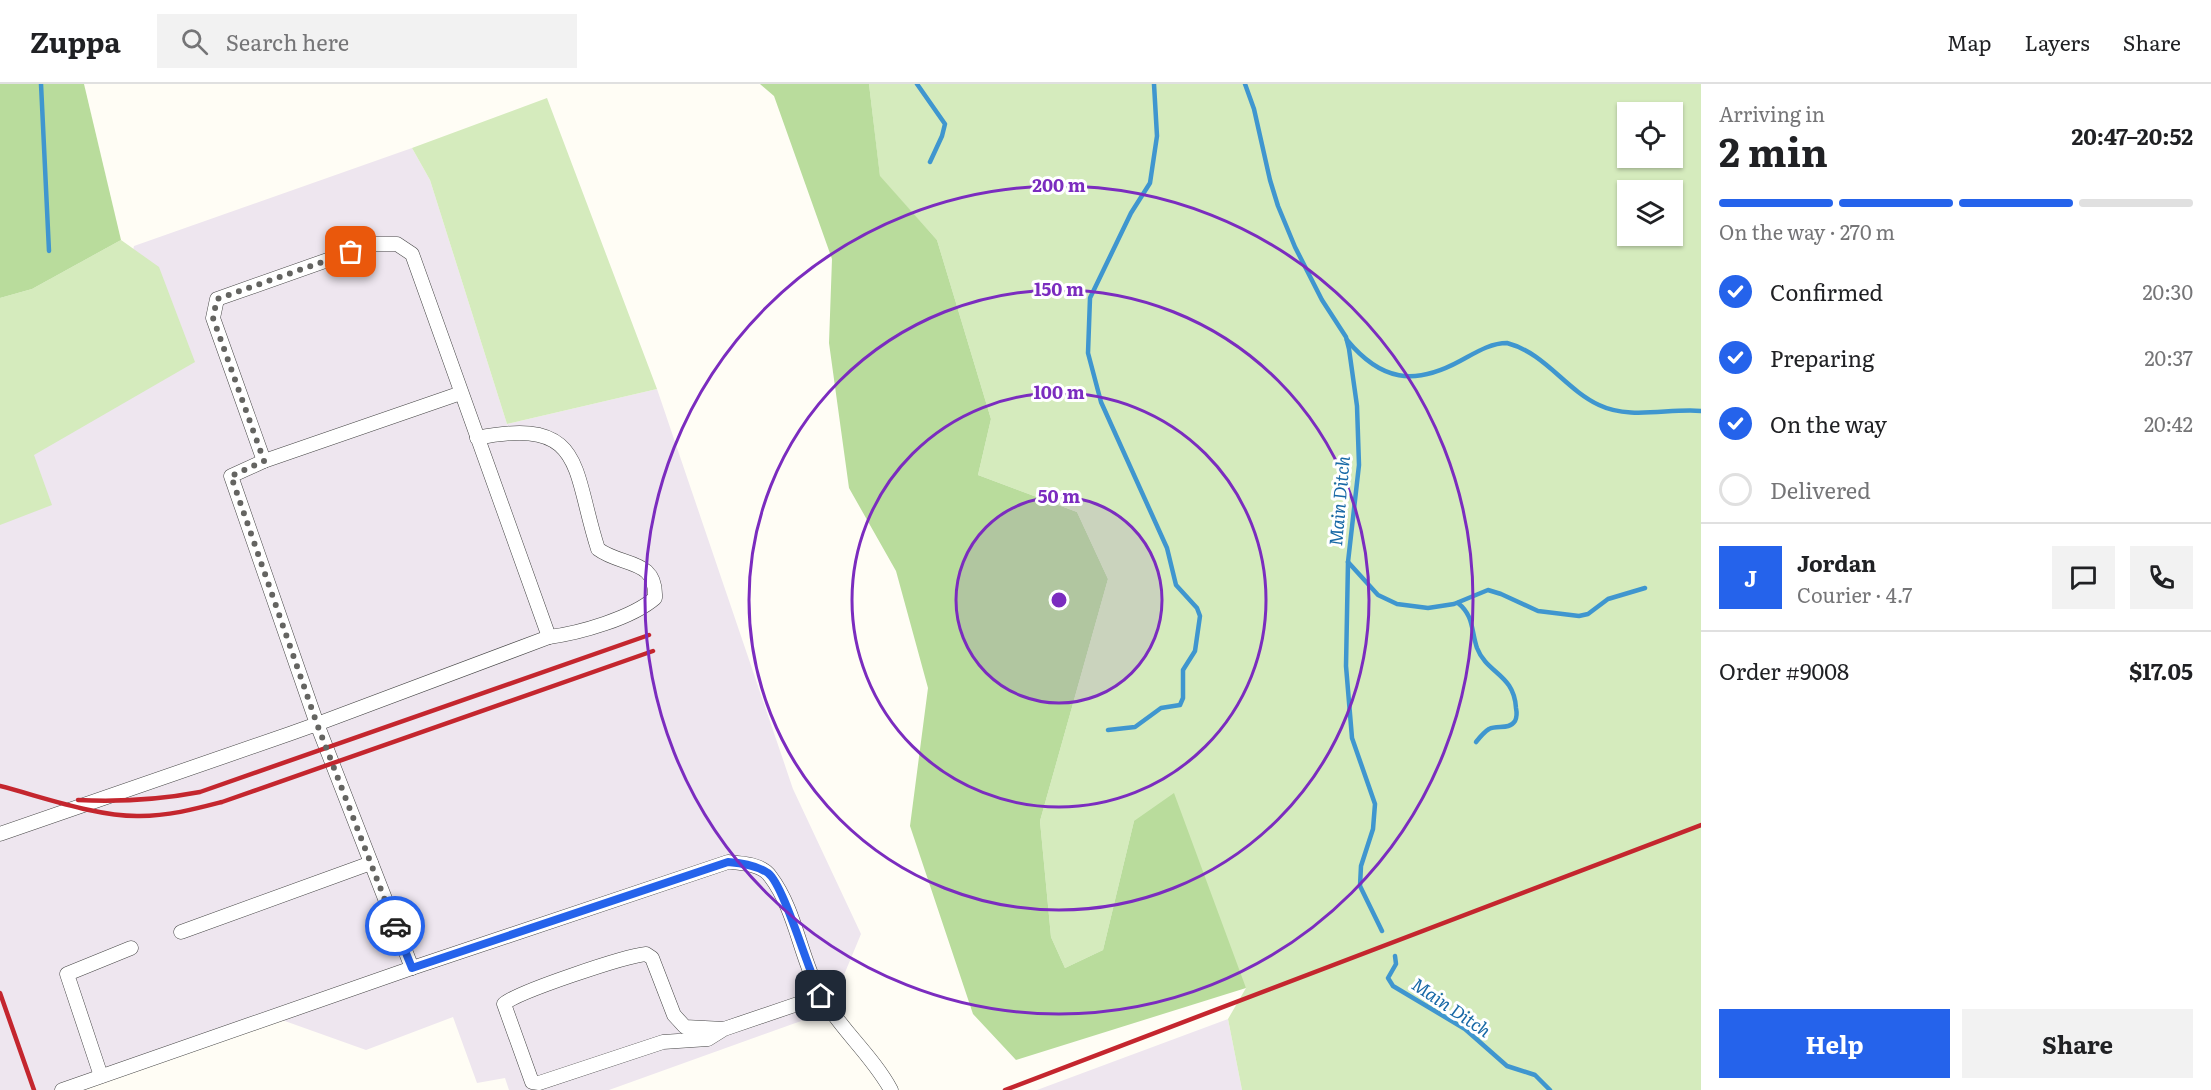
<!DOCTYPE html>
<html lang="en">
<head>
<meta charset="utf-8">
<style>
  body { margin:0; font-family:Literata,serif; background:#f2f2f2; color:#202124; height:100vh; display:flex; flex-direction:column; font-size:22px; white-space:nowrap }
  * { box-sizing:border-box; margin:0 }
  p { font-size:20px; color:#757577 }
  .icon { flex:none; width:33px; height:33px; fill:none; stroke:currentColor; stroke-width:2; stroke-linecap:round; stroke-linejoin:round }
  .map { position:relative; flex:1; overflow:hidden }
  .details { display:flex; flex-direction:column; background:#fff; width:510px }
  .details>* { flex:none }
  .tools { position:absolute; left:1617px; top:18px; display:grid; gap:12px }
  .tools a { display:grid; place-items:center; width:66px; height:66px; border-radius:0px; background:#fff; box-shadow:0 2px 4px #0004; font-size:30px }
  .pin { position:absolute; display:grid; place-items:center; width:51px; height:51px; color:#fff; margin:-26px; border-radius:12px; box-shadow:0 3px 9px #0006 }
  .courier { position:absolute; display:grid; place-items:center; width:60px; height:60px; margin:-30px; border:4px solid #2563eb; border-radius:50%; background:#fff; color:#222; box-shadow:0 2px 8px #0007 }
  .summary em { font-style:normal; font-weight:700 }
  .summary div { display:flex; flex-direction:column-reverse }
  .summary { display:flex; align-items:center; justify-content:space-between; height:102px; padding:0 18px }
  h1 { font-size:39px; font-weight:700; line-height:45px }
  .bar { display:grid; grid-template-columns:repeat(4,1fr); gap:9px 6px; align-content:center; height:72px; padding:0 18px }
  .bar i { height:8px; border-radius:4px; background:#e0e0e0 }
  .bar .current { background:#2563eb }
  .bar p { grid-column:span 4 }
  .line { display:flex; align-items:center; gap:15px; padding:0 18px; border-top:2px solid #e0e0e0 }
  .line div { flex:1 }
  .round { display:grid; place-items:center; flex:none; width:63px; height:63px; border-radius:0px; background:#f2f2f2 }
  ol { padding:0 18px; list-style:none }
  li { display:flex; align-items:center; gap:18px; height:66px }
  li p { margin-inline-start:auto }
  li .icon { padding:6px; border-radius:50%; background:#2563eb; color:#fff; stroke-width:4 }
  li:last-child { color:#757577 }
  li i { width:33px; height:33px; border:3px solid #e0e0e0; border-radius:50% }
  .cta { display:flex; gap:12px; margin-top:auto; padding:12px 18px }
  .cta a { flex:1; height:69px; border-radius:0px; background:#2563eb; color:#fff; font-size:24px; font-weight:700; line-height:69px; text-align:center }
  .cta a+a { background:#f2f2f2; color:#202124 }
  header { display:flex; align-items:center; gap:36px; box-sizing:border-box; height:84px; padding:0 30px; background:#fff; border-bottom:2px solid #e0e0e0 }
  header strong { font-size:28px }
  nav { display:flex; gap:33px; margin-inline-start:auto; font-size:21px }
  .search { width:420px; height:54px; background:#f2f2f2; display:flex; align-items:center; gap:15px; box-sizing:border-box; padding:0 21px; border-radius:0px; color:#757577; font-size:22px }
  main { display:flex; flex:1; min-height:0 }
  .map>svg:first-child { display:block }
</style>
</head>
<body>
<header>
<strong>Zuppa</strong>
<div class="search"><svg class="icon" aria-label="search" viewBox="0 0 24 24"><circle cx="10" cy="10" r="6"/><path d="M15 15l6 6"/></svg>Search here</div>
<nav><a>Map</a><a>Layers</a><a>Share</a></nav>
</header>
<main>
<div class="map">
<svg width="1701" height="1006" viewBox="0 0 1701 1006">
  <rect width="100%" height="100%" fill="#fffdf5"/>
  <g fill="#eee6ef">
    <polygon points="412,64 430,96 507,340 657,305 793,705 861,850 829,927 609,1006 509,1006 505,994 477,999 453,933 366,966 282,936 63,1006 0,1006 0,253 129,183 134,162"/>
    <polygon points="1228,935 1242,1006 1037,1006"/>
  </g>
  <g fill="#d5ebbd" fill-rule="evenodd">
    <path d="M869,0H1701V1006H1242L1228,935L1246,904L1134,737L1103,866L1065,884L1051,853L1040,737L1108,495L1077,428L978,391L991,335L937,156L880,93ZM1628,28H1672V74H1628ZM1628,106H1672V152H1628Z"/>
    <polygon points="547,14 657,305 507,340 430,96 412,64"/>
    <polygon points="121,156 159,183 195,278 34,371 52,421 0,441 0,214 32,205"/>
  </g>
  <g fill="#b9dc9c">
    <polygon points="0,0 84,0 121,156 32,205 0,214"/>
    <polygon points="760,0 869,0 880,92 937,156 991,335 978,391 1077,428 1108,495 1040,737 1051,853 1065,884 1103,866 1134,737 1174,709 1246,904 1016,976 973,930 910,742 928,604 896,487 849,404 829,259 832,175 774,12"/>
  </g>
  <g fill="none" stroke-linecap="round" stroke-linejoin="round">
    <g stroke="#3f96cf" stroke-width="4.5">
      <polyline points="41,0 49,167"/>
      <polyline points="917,0 945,40 942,52 930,78"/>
      <polyline points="1245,0 1254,25 1270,96 1278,122 1295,163 1322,216 1346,253 1349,265 1357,322 1359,381 1348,478 1346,582 1352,654 1375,720 1373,745 1361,782 1360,802 1382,847"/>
      <path d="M1347,256C1381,297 1414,302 1460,277C1475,269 1490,259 1507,259C1545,269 1565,305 1599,321C1630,336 1669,324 1701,327"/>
      <polyline points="1348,478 1378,511 1397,520 1428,524 1454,520 1488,506 1501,510 1538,527 1579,532 1588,530 1608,515 1645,504"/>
      <path d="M1458,519C1474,532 1471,546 1477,564C1487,590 1514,590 1516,624C1517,629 1517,633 1515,637C1509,646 1498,641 1489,645C1484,648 1480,653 1476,658"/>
      <polyline points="1108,646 1135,643 1161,624 1180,621 1183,614 1183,586 1195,567 1200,532 1197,524 1176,501 1167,464 1101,318 1088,269 1090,214 1131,129 1150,99 1157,52 1154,0"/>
      <polyline points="1395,872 1396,880 1388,894 1393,902 1465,945 1507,982 1535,991 1550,1006"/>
    </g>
    <g stroke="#444" stroke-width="15">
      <g id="minor">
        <path d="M477,354C586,332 572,385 598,465C622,483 657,474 655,514C632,534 580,549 549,553"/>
        <polyline points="264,377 461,309"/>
        <polyline points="0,750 289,650 317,640 549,553 412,170 397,160 373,160 217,215 213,234 264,377 231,392 317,640 412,884"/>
        <polyline points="181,848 371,779"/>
        <path d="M724,945L685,943L674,931L652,874L646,870C625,872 517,908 504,920L532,998L539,999L663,958L708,955L724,945L821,912"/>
        <polyline points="101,992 67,890 131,864"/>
        <path d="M62,1006L412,884L728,778C741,779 762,780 770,792C796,826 800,873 820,910C840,945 872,971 891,1006"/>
      </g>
    </g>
    <use href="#minor" stroke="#fff" stroke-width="14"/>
    <g stroke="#c4262e" stroke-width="4.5">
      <path d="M0,702C43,713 97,733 140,732C169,732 195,725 222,718L653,567"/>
      <path d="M78,716C120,718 158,716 200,708L649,551"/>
      <polyline points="0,909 34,1006"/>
      <polyline points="1005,1006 1701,741"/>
    </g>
  </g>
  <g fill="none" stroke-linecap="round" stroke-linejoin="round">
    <polyline stroke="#646461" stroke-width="6" stroke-dasharray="0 10.8" points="351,168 217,215 213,234 264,377 231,392 317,640 395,842"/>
    <path stroke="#2563eb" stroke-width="8" d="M395,842L412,884L728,778C742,779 756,781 768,789C784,801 808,887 821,912"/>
  </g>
  <circle cx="1059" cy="516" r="103" fill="#7b2cbf" fill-opacity=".12"/>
  <g fill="none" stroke="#7b2cbf" stroke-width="3">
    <circle cx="1059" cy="516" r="103"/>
    <circle cx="1059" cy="516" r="207"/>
    <circle cx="1059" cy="516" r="310"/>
    <circle cx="1059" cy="516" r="414"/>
  </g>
  <g text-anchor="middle" stroke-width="6" stroke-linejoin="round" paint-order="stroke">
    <g font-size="18" font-style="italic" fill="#1768a6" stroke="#fff">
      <text transform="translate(1340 417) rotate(-85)" y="6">Main Ditch</text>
      <text transform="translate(1451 924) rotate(34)" y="6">Main Ditch</text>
    </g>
  </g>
  <circle cx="1059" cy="516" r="9" fill="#7b2cbf" stroke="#fff" stroke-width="3"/>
  <g font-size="18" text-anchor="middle" font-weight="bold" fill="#7b2cbf" stroke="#fff" stroke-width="6" stroke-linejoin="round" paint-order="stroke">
    <text x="1059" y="108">200 m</text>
    <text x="1059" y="212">150 m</text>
    <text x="1059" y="315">100 m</text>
    <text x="1059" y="419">50 m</text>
  </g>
</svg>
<div class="tools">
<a><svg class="icon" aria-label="locate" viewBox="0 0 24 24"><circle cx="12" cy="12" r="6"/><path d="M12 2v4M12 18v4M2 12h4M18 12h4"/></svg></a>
<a><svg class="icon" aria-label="layers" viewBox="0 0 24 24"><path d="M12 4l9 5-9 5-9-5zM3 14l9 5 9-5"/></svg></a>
</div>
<div class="pin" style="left:351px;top:168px;background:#ea580c"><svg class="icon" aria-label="bag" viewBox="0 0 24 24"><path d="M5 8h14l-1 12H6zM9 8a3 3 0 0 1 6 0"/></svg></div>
<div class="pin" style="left:821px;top:912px;background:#1f2937"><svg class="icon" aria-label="home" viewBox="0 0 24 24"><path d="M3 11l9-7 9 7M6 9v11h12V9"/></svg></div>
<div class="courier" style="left:395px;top:842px"><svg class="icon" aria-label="car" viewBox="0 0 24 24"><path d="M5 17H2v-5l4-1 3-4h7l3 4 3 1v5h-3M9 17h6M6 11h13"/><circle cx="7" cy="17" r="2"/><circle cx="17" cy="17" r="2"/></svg></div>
</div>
<section class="details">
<div class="summary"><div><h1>2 min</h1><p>Arriving in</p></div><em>20:47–20:52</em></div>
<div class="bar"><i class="current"></i><i class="current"></i><i class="current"></i><i></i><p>On the way · 270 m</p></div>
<ol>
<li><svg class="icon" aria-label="check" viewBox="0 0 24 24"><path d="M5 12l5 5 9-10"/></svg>Confirmed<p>20:30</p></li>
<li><svg class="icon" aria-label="check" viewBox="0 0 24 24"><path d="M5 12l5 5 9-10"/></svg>Preparing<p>20:37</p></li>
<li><svg class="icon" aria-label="check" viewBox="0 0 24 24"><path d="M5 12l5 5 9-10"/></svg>On the way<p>20:42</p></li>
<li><i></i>Delivered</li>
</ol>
<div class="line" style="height:108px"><b class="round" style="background:#2563eb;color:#fff">J</b><div><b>Jordan</b><p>Courier · 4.7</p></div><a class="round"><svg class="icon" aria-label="chat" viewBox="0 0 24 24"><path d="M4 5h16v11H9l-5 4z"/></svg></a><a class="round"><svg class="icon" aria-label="phone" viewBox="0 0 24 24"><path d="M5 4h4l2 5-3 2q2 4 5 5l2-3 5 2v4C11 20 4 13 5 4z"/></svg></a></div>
<div class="line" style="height:78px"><div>Order #9008</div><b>$17.05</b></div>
<div class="cta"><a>Help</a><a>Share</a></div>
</section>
</main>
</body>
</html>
